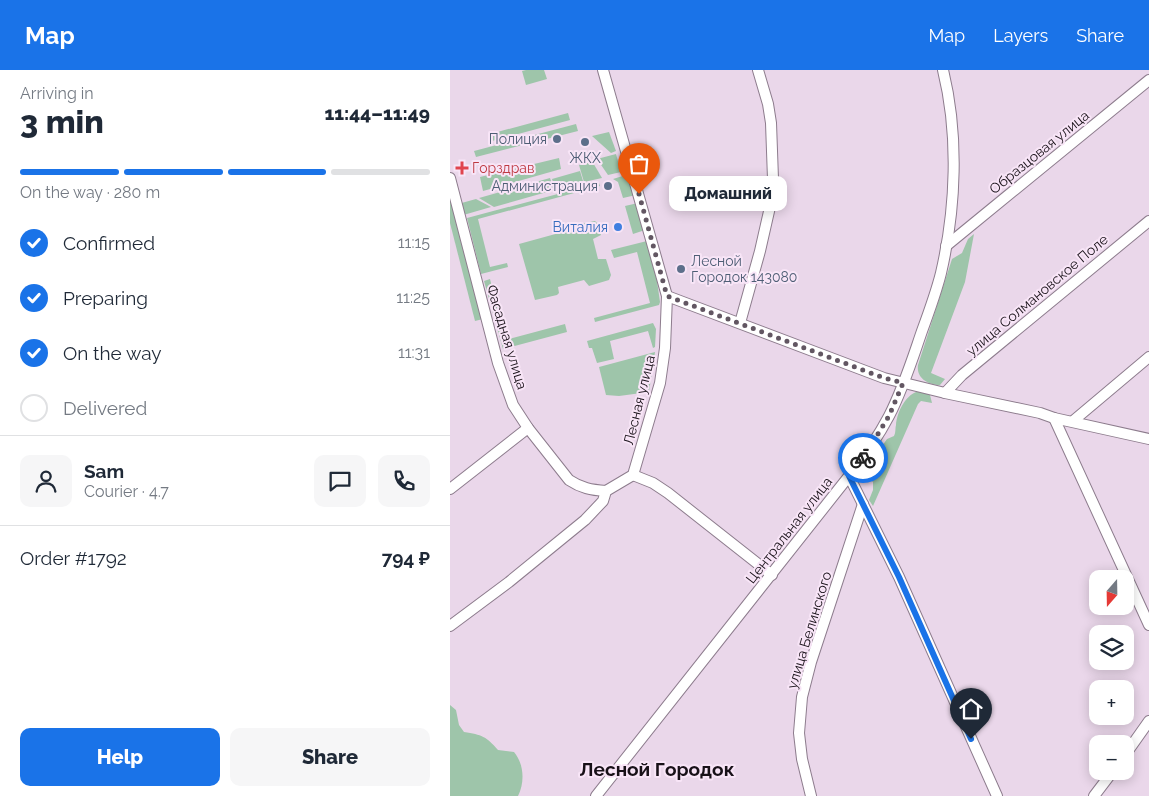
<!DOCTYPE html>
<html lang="en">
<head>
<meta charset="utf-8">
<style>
  body { margin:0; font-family:Raleway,sans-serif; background:#f6f6f7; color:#1f2937; height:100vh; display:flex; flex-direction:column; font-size:19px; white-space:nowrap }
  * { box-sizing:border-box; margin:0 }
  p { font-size:16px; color:#747a83 }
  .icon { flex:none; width:28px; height:28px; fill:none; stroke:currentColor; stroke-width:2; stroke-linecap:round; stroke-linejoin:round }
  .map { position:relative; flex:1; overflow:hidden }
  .panel { display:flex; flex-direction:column; background:#fff; width:450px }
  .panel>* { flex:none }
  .needle { width:32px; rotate:200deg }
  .fabs { position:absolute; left:639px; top:500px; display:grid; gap:10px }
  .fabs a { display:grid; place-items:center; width:45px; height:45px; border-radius:10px; background:#fff; box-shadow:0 2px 12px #0003; font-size:25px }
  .pin { position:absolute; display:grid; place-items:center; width:42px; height:42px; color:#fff; margin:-51px -21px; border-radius:50% 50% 50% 0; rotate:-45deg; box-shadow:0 0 5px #0007 }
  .pin .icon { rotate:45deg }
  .courier { position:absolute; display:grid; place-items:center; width:50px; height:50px; margin:-25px; border:4px solid #1a73e8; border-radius:50%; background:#fff; color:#222; box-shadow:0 1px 6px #0007 }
  .bubble { position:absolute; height:35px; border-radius:10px; background:#fff; box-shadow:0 2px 12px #0003; font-size:16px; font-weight:800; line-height:35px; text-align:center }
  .head em { font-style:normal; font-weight:800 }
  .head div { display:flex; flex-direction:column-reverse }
  .head { display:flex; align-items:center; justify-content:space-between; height:85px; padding:0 20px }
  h1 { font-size:32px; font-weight:800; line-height:38px }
  .bar { display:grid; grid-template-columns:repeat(4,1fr); gap:8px 5px; align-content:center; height:60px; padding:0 20px }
  .bar i { height:6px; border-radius:4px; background:#e0e1e3 }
  .bar .active { background:#1a73e8 }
  .bar p { grid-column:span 4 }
  .line { display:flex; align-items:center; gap:12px; padding:0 20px; border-top:1px solid #e0e1e3 }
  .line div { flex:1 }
  .round { display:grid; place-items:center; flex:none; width:52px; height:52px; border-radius:10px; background:#f6f6f7 }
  ol { padding:0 20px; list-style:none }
  li { display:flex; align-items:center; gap:15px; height:55px }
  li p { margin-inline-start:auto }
  li .icon { padding:5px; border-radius:50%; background:#1a73e8; color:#fff; stroke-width:4 }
  li:last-child { color:#747a83 }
  li i { width:28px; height:28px; border:2px solid #e0e1e3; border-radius:50% }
  .button { display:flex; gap:10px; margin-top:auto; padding:10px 20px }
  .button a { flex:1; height:58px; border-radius:10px; background:#1a73e8; color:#fff; font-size:20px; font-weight:800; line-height:58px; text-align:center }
  .button a+a { background:#f6f6f7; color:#1f2937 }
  header { display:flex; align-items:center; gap:30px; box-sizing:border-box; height:70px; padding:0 25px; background:#1a73e8; color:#fff }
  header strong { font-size:24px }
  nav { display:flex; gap:28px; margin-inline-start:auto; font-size:18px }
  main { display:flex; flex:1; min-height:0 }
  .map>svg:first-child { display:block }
</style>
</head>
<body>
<header>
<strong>Map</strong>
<nav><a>Map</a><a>Layers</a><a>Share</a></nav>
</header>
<main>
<section class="panel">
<div class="head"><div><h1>3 min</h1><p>Arriving in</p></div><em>11:44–11:49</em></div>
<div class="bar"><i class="active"></i><i class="active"></i><i class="active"></i><i></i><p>On the way · 280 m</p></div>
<ol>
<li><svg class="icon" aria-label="check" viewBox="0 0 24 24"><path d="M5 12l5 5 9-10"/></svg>Confirmed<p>11:15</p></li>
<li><svg class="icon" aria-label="check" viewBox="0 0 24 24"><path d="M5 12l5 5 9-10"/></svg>Preparing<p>11:25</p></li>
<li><svg class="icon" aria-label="check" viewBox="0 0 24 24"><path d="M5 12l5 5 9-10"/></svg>On the way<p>11:31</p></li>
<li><i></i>Delivered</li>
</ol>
<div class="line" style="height:90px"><a class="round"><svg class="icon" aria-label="person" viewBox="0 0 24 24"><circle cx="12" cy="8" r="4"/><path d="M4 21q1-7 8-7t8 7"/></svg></a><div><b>Sam</b><p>Courier · 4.7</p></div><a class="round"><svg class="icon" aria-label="chat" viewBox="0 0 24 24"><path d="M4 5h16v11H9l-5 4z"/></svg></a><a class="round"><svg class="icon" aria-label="phone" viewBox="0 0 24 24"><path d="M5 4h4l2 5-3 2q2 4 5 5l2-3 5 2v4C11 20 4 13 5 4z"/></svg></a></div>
<div class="line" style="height:65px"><div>Order #1792</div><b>794 ₽</b></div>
<div class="button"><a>Help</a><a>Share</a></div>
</section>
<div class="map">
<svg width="699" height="726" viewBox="0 0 699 726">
  <rect width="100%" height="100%" fill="#ead7ea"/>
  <g fill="#9ec5aa">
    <polygon points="76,0 94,0 97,9 76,15 72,1"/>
    <polygon points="118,43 120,50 42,71 40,64"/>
    <polygon points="126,54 128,61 26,87 24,81"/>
    <polygon points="159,62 166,81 161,83 142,66"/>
    <polygon points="166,84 171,102 158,105 147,89"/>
    <polygon points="109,88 111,99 33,121 30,107"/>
    <polygon points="142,91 152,108 134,112 129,95"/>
    <polygon points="130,101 133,111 105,118 102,109"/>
    <polygon points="179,104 186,125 173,128 168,112 163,109"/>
    <polygon points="100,108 104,120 44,137 29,128"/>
    <polygon points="149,113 150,116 28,149 40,197 57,193 58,197 31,204 17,148"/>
    <polygon points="0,122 33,249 25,251 0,153"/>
    <polygon points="26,129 41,137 10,146 8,134"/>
    <polygon points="188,133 195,160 183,164 175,136"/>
    <polygon points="145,151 147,153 151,165 143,169 148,189 156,189 161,205 159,210 139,216 134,210 108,217 109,223 107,225 85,230 69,174 131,157 130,154"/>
    <path d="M524,164L515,212L481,303L495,309L490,315C478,315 466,308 468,295L502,189L512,183L518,169Z"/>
    <polygon points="197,171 206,204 210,232 209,235 145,252 144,248 200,233 187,182 164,188 161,180"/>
    <polygon points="40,209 55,270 115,254 117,262 53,279 34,211"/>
    <polygon points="203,253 206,259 205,277 203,278 198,261 160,271 164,289 147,293 142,278 139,278 137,271"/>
    <polygon points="205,282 199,322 169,326 156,325 149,297"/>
    <path d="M470,321L480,325L482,333L471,331L468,334L423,436L419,430L423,420V412L416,405L417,398L437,369L444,366C446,362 445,359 446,355C447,342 456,323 470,321Z"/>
    <path d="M0,635L6,640L9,655L14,662C32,665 36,666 48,680L64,682C74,694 75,712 68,726H0Z"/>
  </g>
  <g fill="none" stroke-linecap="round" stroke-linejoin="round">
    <g stroke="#8d7c8d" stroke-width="12">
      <g id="minor">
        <path d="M0,108L48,293L63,335L78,358L119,410C131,418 141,420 156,421"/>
        <polyline points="496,176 699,10"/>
        <polyline points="217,226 434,308 495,323 590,343 604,348 699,369"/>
        <polyline points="290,253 310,181 320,137 323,109 321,53 318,34 308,0"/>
        <polyline points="495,323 512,305 699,151"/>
        <polyline points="604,348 699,555"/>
        <polyline points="623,351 699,287"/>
        <polyline points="183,405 203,413 218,423 322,505"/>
        <polyline points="399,406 449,507 547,726"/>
        <polyline points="0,419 78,358"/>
        <polyline points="0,556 59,512 135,450 153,431 156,421 183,405 210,313 215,278 217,226 153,0"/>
        <polyline points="675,685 699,651"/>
        <path d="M146,726L399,406C414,387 428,367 439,346C453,319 462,290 472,261C479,242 486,223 491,203C506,138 509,65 493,0"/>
        <polyline points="361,726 352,689 349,663 352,627 361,592 413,434"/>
        <polyline points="644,726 663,701"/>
      </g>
    </g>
    <use href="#minor" stroke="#fff" stroke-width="10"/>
  </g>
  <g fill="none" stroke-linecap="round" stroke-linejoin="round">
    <polyline stroke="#625662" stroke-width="5" stroke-dasharray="0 9" points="189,124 217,226 434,308 453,313 439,346 413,388"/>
    <polyline stroke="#1a73e8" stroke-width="6" points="413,388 399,406 449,507 521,669"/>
  </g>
  <g fill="#5c6f8a" stroke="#f8e5f7" stroke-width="2">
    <circle cx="107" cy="69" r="5"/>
    <circle cx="135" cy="72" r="5"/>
    <circle cx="158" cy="116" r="5"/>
    <circle cx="231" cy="199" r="5"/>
  </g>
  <path fill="#e0444e" stroke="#f8e5f7" stroke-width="2" d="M9.5 90.5h5v5h5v5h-5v5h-5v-5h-5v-5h5z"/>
  <circle fill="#3f7fe0" stroke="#f8e5f7" stroke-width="2" cx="168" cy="157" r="5"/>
  <g text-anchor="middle" stroke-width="4" stroke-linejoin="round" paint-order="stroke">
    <g font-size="14" fill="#4e5e75" stroke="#f8e5f7" text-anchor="end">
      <text x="97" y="74">Полиция</text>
      <text x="135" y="93" text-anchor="middle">ЖКХ</text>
      <text x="148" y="121">Администрация</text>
      <text x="241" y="196" text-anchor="start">Лесной<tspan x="241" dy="16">Городок 143080</tspan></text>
    </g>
    <g font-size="14" fill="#181118" stroke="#f8e5f7">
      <text transform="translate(589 82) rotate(-39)" y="5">Образцовая улица</text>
      <text transform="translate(587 225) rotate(-40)" y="5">улица Солмановское Поле</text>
      <text transform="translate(57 267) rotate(73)" y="5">Фасадная улица</text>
      <text transform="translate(189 330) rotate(-76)" y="5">Лесная улица</text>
      <text transform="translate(339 460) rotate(-52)" y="5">Центральная улица</text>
      <text transform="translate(359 560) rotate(-73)" y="5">улица Белинского</text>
    </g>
    <g font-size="14" fill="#be3a42" stroke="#f8e5f7" text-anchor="start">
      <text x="22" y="103">Горздрав</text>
    </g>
    <g font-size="14" fill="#366cbe" stroke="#f8e5f7" text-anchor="end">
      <text x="158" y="162">Виталия</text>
    </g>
    <g font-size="19" font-weight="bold" fill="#181118" stroke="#f8e5f7">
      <text x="207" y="706">Лесной Городок</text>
    </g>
  </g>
</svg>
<div class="fabs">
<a><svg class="needle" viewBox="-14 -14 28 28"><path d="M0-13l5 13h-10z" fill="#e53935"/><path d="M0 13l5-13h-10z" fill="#747a83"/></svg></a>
<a><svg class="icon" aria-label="layers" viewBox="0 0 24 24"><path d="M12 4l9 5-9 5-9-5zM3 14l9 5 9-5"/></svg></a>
<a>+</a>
<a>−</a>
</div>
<div class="pin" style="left:189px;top:124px;background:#ea580c"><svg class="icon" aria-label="bag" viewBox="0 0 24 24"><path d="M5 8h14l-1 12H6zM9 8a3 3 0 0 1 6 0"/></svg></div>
<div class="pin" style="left:521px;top:669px;background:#1f2937"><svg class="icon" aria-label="home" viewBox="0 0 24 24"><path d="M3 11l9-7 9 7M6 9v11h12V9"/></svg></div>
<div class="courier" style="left:413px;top:388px"><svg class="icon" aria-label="bike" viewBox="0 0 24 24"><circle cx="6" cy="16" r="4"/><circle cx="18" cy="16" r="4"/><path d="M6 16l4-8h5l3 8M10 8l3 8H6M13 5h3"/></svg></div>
<div class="bubble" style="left:219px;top:106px;width:118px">Домашний</div>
</div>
</main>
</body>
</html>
